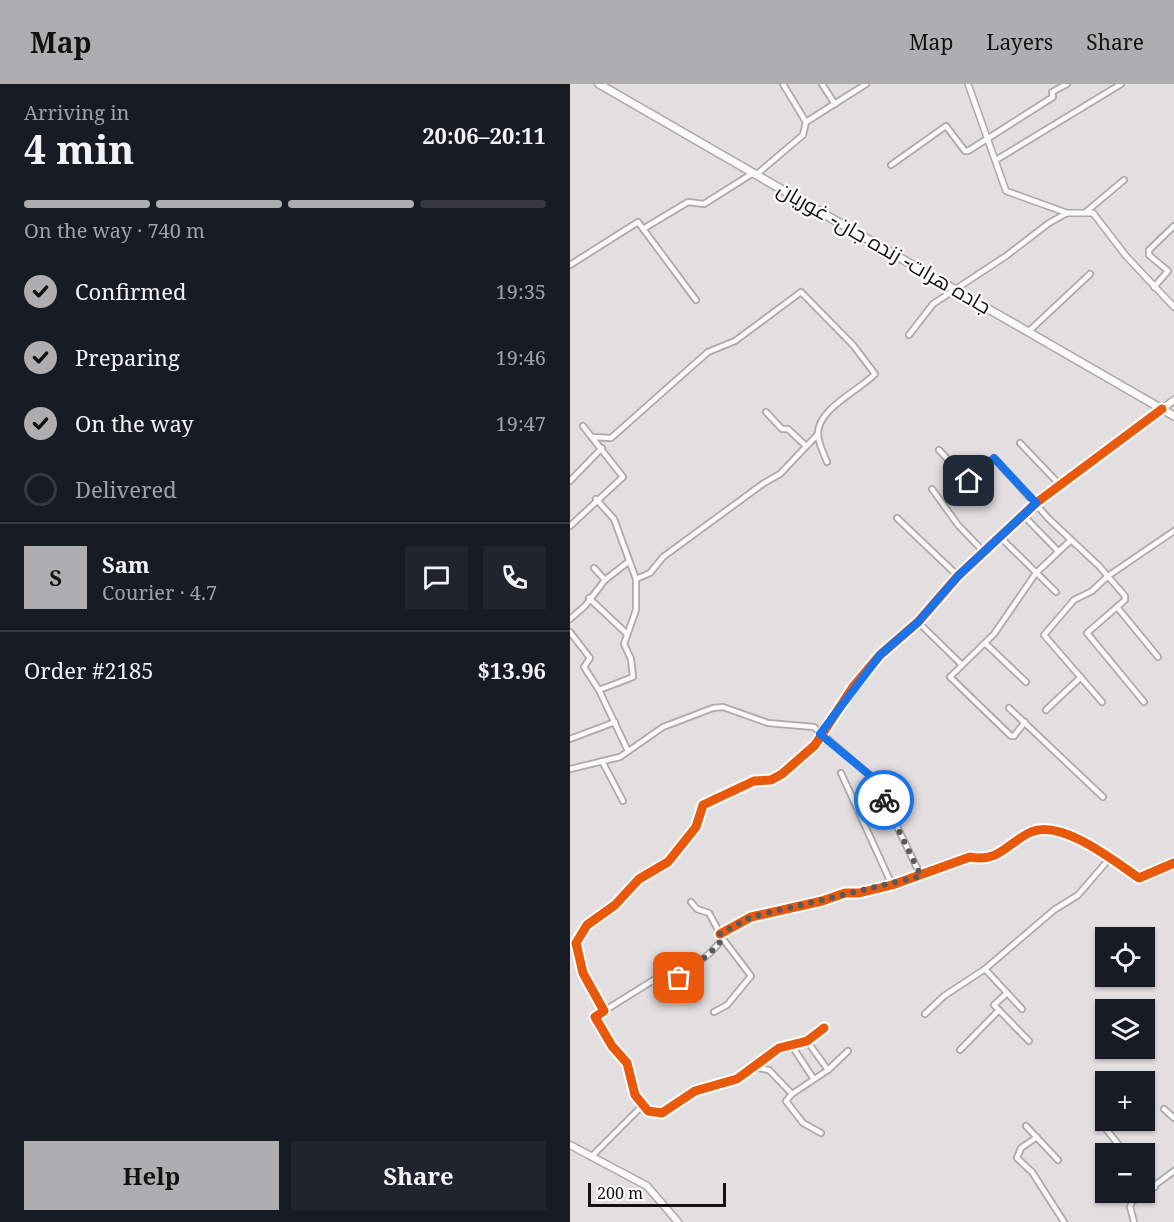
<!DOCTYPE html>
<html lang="en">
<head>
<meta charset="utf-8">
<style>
  body { margin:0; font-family:"Noto Serif",Cairo,serif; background:#20242c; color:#f1f3f6; height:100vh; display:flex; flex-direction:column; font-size:22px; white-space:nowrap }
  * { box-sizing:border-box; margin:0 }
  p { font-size:20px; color:#9ea1a6 }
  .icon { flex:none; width:33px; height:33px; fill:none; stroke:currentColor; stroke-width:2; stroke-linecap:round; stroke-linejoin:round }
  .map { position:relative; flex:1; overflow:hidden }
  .panel { display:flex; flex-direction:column; background:#171b24; width:570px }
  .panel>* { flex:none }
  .controls { position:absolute; left:525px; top:843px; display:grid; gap:12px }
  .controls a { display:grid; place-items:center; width:60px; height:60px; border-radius:0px; background:#171b24; box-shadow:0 2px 4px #0004; font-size:30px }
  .scale { position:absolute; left:18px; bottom:15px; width:138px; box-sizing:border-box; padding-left:6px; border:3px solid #141112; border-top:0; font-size:16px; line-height:21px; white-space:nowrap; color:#141112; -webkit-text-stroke:4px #fff; paint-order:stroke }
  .pin { position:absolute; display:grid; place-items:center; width:51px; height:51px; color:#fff; margin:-26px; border-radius:12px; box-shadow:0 3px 9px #0006 }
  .courier { position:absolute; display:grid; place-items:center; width:60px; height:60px; margin:-30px; border:4px solid #1a73e8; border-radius:50%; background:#fff; color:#222; box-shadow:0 2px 8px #0007 }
  .summary em { font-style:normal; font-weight:700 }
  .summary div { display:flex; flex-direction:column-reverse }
  .summary { display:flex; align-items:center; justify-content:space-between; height:102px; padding:0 24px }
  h1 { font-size:39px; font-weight:700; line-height:45px }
  .bar { display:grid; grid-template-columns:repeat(4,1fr); gap:9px 6px; align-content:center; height:72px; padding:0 24px }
  .bar i { height:8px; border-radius:4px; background:#363941 }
  .bar .on { background:#aeaeb0 }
  .bar p { grid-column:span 4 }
  .line { display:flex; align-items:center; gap:15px; padding:0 24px; border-top:2px solid #363941 }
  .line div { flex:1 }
  .round { display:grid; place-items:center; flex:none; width:63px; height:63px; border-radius:0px; background:#20242c }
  ol { padding:0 24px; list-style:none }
  li { display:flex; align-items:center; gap:18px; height:66px }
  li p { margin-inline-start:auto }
  li .icon { padding:6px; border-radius:50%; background:#aeaeb0; color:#111; stroke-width:4 }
  li:last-child { color:#9ea1a6 }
  li i { width:33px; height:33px; border:3px solid #363941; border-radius:50% }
  .button { display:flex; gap:12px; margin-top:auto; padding:12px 24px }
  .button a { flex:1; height:69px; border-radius:0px; background:#aeaeb0; color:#111; font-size:24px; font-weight:700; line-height:69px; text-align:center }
  .button a+a { background:#20242c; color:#f1f3f6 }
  header { display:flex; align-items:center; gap:36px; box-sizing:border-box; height:84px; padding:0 30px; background:#aeaeb0; color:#111 }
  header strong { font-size:28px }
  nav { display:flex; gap:33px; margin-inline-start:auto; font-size:21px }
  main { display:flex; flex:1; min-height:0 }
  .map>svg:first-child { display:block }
</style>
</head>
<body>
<header>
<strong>Map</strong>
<nav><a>Map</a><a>Layers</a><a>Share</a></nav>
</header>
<main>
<section class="panel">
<div class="summary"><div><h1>4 min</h1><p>Arriving in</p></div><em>20:06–20:11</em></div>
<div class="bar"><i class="on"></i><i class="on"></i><i class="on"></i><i></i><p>On the way · 740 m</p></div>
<ol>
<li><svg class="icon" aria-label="check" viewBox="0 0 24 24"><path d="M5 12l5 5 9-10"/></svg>Confirmed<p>19:35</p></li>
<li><svg class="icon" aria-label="check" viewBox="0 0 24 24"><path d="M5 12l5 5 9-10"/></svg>Preparing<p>19:46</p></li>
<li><svg class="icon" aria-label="check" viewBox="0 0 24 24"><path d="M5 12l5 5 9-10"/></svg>On the way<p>19:47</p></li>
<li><i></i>Delivered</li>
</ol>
<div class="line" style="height:108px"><b class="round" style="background:#aeaeb0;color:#111">S</b><div><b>Sam</b><p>Courier · 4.7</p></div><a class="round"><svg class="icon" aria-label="chat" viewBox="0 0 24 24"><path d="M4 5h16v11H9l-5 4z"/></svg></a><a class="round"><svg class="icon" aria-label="phone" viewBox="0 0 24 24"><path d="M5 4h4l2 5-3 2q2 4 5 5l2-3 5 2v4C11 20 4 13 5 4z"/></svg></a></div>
<div class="line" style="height:78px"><div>Order #2185</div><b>$13.96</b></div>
<div class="button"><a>Help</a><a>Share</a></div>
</section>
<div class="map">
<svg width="604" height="1138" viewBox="0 0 604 1138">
  <rect width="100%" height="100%" fill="#e3dedf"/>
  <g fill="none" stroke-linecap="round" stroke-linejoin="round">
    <g stroke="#ada9aa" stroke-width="8">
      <g id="minor">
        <polyline points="213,0 236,38"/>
        <polyline points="252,0 265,20"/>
        <polyline points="426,76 551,0"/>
        <polyline points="321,81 376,42 395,67 398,67 483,13 482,8 497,0"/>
        <polyline points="187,90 233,51 236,38 296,0"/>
        <polyline points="517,127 554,96"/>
        <polyline points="73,145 118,118 134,120 183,89"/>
        <polyline points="0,181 68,138 126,216"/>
        <polyline points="584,203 598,187 579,171 579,166 604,142"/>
        <polyline points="458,248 520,190"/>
        <polyline points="339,251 363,220 436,172 479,139 497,129"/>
        <polyline points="196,328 212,345 218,345 236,362"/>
        <path d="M22,353L41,354L138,268L165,257L231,208L283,261L305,290C290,306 247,325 248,350C248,359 254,370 257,378"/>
        <polyline points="450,359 490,401"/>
        <polyline points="369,366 398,397 425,375 479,435 529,482 555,512 555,516 517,549 574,618"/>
        <polyline points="0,397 32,364"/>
        <polyline points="362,405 388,441 414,468"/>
        <polyline points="26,415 44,435 66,495 66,526 54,560 61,575 63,593 29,606"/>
        <polyline points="453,431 488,467"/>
        <polyline points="327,434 388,492"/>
        <polyline points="0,442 53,393 13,342"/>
        <polyline points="430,453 486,508"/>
        <polyline points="66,495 80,489 93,473 194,399 210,390 248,350"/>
        <polyline points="35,496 58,478"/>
        <polyline points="19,514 57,550"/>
        <polyline points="547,523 588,573"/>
        <polyline points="0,535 15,522 35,496 24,484"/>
        <polyline points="348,538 392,581"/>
        <polyline points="0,548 20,574 14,583 29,606 58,667"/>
        <polyline points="415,559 456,598"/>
        <polyline points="532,618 474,551 504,516 522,507 538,492 604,447"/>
        <polyline points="439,624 533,713"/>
        <polyline points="476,626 511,593"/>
        <polyline points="455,638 444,652 441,652 380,593 424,550 466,489 501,456"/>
        <polyline points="0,655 45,638"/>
        <polyline points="33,679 53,717"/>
        <polyline points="0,685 50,673 93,643 143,624 153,623 198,639 244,643 304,695 351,792"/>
        <polyline points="271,689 322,801"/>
        <polyline points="121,818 127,825 139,829 153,855 181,892 157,921 144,928"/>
        <path d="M150,850L181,833L252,817L275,809H289L322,801L400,773C429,779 437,759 461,748C492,735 544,777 569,794L604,779"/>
        <polyline points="415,885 452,925"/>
        <polyline points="437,909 424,921 459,957"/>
        <polyline points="34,927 90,892 109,894 140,869 153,855"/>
        <polyline points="355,930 374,912 415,885 484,826 508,811 540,774"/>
        <polyline points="254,944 237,957 209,964 167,995 125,1007 92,1029 78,1027 65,1011 57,979 42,962 25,933 34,927 13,889 6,859 17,841 45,821 69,795 98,778 126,743 133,721 184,697 201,696 212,690 245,661 283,603 310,571 348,538 388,492 466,419 592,325"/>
        <polyline points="237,957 258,986"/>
        <polyline points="222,962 243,994"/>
        <polyline points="390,966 429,926"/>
        <polyline points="183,983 199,986 222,1010 216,1017 233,1039 251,1049"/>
        <polyline points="222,1010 258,986 278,967"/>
        <polyline points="594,1025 604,1034"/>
        <polyline points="456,1042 488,1076"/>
        <polyline points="536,1045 556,1070"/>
        <polyline points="467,1053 451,1064 447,1074 462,1088 494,1138"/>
        <polyline points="21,1073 74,1020"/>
        <polyline points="574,1091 585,1103"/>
        <polyline points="564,1138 560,1123 562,1118 604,1087"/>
      </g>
    </g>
    <g stroke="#ada9aa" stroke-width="8">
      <polyline id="tertiary" points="398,0 436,107 497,129 523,129 556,172 604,223"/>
    </g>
    <g stroke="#ada9aa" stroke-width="9">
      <g id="secondary">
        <polyline points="592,325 604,316"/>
        <polyline points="0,1061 77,1102 108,1138"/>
      </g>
    </g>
    <g stroke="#ada9aa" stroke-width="10">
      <polyline id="primary" points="29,0 604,332"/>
    </g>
    <use href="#minor" stroke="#fbfafa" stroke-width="4.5"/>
    <use href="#tertiary" stroke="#fbfafa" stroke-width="5"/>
    <use href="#secondary" stroke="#fbfafa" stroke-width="6"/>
    <use href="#primary" stroke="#fbfafa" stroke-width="7"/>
    <g stroke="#fff" stroke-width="13">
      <g id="cycleway">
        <path d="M150,850L181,833L252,817L275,809H289L322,801L400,773C429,779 437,759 461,748C492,735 544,777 569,794L604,779"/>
        <polyline points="254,944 237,957 209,964 167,995 125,1007 92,1029 78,1027 65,1011 57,979 42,962 25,933 34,927 13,889 6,859 17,841 45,821 69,795 98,778 126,743 133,721 184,697 201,696 212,690 245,661 283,603 310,571 348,538 388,492 466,419 592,325"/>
      </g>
    </g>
    <use href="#cycleway" stroke="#e8590c" stroke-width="9"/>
  </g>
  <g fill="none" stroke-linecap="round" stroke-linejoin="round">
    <polyline stroke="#5c595a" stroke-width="6" stroke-dasharray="0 10.8" points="109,894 140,869 153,855 150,850 181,833 351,792 314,716"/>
    <polyline stroke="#1a73e8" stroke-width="8" points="314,716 302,693 250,650 310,571 348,538 388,492 466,419 424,374 399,397"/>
  </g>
  <g text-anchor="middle" stroke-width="4.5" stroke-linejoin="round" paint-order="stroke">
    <g font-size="21" fill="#141112" stroke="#fff">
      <text transform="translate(314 164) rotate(30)" y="7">جاده هرات- زنده جان- غوریان</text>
    </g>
  </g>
</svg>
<div class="controls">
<a><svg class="icon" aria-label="locate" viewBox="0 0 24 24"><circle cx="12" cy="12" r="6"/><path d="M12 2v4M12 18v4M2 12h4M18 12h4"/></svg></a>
<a><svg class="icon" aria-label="layers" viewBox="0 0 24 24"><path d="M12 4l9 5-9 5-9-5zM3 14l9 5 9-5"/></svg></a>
<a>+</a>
<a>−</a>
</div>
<div class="scale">200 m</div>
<div class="pin" style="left:109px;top:894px;background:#ea580c"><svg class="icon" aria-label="bag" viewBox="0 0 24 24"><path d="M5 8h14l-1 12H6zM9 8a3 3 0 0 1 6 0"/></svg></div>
<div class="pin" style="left:399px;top:397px;background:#1f2937"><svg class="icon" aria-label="home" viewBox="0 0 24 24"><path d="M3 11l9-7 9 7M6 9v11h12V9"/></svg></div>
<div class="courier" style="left:314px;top:716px"><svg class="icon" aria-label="bike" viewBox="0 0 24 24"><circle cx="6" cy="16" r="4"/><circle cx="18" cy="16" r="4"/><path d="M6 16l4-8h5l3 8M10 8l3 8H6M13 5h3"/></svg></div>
</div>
</main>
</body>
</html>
